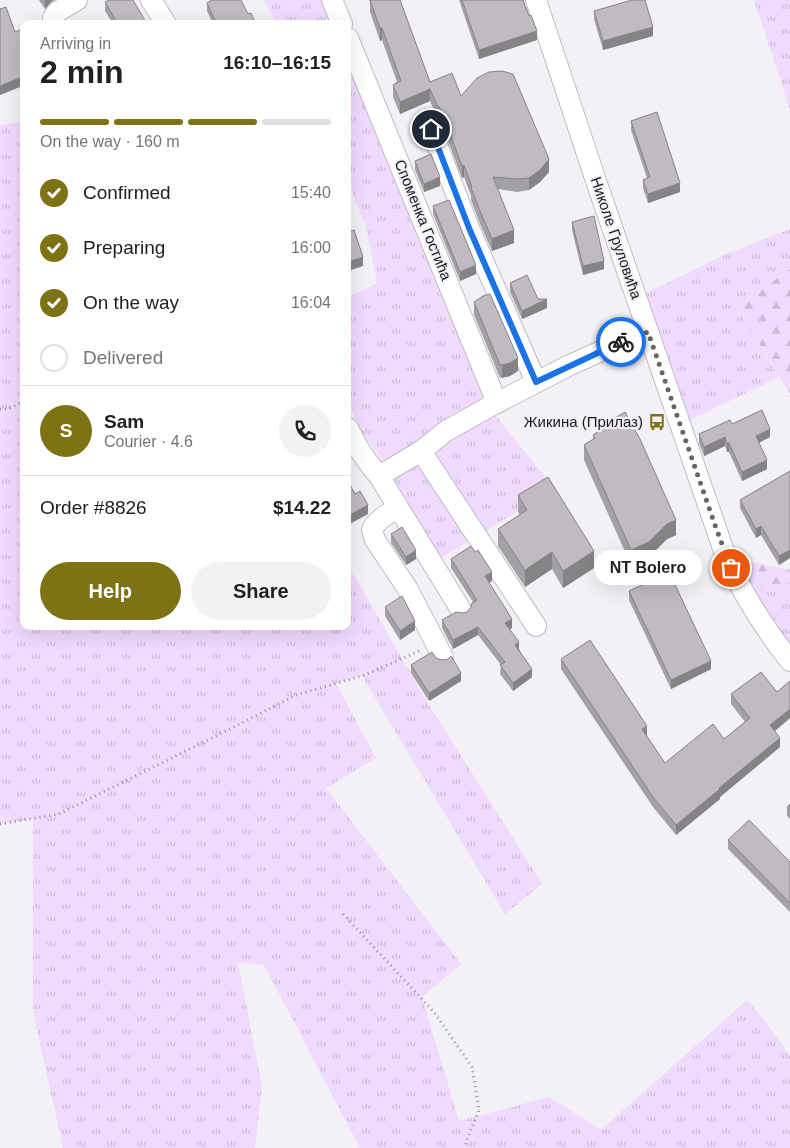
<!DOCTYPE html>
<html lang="en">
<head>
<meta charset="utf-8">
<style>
  body { margin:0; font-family:Arial,sans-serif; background:#f2f2f2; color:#202124; height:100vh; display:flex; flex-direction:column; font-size:19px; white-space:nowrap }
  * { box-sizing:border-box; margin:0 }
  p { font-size:16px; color:#757577 }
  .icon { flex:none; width:28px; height:28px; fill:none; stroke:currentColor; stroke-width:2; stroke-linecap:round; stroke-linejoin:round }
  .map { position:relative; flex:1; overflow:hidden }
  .drawer { position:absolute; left:20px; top:20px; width:331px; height:610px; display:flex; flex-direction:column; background:#fff; border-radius:10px; box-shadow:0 5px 20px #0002 }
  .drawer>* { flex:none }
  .pin { position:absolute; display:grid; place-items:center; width:42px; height:42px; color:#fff; margin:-21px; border:2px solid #fff; border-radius:50%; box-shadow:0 1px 5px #0007 }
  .courier { position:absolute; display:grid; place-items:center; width:50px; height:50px; margin:-25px; border:4px solid #1a73e8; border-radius:50%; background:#fff; color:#222; box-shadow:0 1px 6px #0007 }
  .bubble { position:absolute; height:35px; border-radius:18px; background:#fff; box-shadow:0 5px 20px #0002; font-size:16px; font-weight:600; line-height:35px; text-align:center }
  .head em { font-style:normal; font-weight:600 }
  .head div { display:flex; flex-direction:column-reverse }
  .head { display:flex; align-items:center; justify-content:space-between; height:85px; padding:0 20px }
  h1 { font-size:32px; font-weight:600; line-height:38px }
  .bar { display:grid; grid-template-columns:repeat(4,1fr); gap:8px 5px; align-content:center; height:60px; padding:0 20px }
  .bar i { height:6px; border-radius:4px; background:#e0e0e0 }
  .bar .active { background:#7d7314 }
  .bar p { grid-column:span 4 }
  .line { display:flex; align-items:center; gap:12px; padding:0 20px; border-top:1px solid #e0e0e0 }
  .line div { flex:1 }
  .round { display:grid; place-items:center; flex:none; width:52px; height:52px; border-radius:26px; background:#f2f2f2 }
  ol { padding:0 20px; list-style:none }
  li { display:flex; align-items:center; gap:15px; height:55px }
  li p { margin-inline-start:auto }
  li .icon { padding:5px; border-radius:50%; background:#7d7314; color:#fff; stroke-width:4 }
  li:last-child { color:#757577 }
  li i { width:28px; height:28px; border:2px solid #e0e0e0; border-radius:50% }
  .primary-button { display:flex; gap:10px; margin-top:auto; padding:10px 20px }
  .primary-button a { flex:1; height:58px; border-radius:30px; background:#7d7314; color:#fff; font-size:20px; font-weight:600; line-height:58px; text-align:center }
  .primary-button a+a { background:#f2f2f2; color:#202124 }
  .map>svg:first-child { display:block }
</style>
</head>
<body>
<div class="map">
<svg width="790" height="1148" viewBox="0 0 790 1148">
  <defs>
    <pattern id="grass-tufts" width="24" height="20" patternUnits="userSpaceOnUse" patternTransform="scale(1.25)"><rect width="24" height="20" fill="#f0dafe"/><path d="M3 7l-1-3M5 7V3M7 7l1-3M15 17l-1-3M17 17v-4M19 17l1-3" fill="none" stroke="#cdbad9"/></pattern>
    <pattern id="forest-firs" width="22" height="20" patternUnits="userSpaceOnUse" patternTransform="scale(1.25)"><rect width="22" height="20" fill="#f0dafe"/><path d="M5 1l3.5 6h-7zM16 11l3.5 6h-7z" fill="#cdbad9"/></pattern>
  </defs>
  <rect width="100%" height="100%" fill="#f4f1f6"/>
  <g fill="url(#grass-tufts)">
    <polygon points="264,0 323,0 334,24 277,24"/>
    <polygon points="754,0 790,0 790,110"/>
    <polygon points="348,58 495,415 555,489 441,558 408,504 388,468 396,459 382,459 363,434 348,403 348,298 377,283 366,227 348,181"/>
    <polygon points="24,122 24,626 348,626 348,567 357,580 424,697 542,884 505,914 362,676 336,683 376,758 326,788 461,964 422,997 459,1121 549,1097 601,1130 747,1000 768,1025 790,1056 790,1148 360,1148 264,965 238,962 262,1087 255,1148 63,1148 33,1012 33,819 0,824 0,125"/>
    <polygon points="790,229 790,269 737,308 779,377 680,425 637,298 726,254"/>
    <polygon points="790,582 790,661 745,596"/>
  </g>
  <g fill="url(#forest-firs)">
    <polygon points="790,269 790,394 737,308"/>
    <polygon points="726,557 790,570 790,582 745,596"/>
  </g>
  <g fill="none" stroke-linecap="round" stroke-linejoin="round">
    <g stroke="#c0bcc2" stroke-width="22">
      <g id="minor">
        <polyline points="151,0 166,24"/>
        <polyline points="332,0 342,24"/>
        <path d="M536,0L595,178L726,557C743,595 765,629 790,661"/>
        <polyline points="54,24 53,18 57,12 77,0"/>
        <polyline points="348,38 497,403"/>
        <polyline points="431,129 469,228 536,382"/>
        <path d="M348,428C356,446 366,461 379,476L461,610"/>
        <polyline points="421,451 536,626"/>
        <polyline points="379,476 421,451 446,431 487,408 568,366 623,341 648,332"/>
        <path d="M398,508C388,514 377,519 372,530L375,540L407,588L443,657"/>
      </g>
    </g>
    <g stroke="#959397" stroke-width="3" stroke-dasharray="1 4" stroke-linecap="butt">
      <polyline points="0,409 8,409 24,401"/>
      <polyline points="0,824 59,814 228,730 296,695 362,676 422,650"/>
      <polyline points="343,914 434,1012 472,1067 479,1110 466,1142 465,1148"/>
    </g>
    <use href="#minor" stroke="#fff" stroke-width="20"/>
  </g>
  <g fill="#a4a1a6">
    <polygon points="39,0 54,0 51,2 45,9"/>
    <polygon points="369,0 400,0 430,82 461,96 549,172 540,182 529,190 517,192 498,189 514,243 492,251 480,224 471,200 471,196 464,177 462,178 442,125 439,119 438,119 430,101 400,114 393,97 393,85 397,82 382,40 380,41 370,12 370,3"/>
    <polygon points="459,0 523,0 537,40 479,59"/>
    <polygon points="105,2 147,24 113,24 105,11"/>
    <polygon points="207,3 248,14 256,24 213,24 207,11"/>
    <polygon points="0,9 15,32 24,33 24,91 22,86 0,95"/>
    <polygon points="594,11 653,36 603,50 594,19"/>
    <polygon points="631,121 680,192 648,203 643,188 643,180 647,178 631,130"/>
    <polygon points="415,161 440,186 424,192 415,170"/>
    <polygon points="433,206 476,274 460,281 433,214"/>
    <polygon points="572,222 604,269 583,275 572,230"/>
    <polygon points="510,283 538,299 547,308 522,319 510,292"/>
    <polygon points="474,302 518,371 510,376 500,378 474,315"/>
    <polygon points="605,424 676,535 667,539 649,557 631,565 584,460 584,445 593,439 593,435 605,427"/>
    <polygon points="732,424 770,437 759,443 767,469 742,481 729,452 727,452 725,446 704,456 699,443 699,434"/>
    <polygon points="790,471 790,558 779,565 761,535 756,538 740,508 740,500"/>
    <polygon points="518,495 594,568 563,588 552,569 525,587 498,546 498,529 520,515 518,512"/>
    <polygon points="391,534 416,559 406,565 391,543"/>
    <polygon points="451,559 492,581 489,583 512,628 510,629 532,677 513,691 500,674 501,665 478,635 453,649 442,628 442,620 467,612 471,607 473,602 451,568"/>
    <polygon points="629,591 711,669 671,689 629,600"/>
    <polygon points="385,607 415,630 400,640 385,616"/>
    <polygon points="436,658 461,681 429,701 411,673 411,665"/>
    <polygon points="561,659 647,735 646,736 665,763 724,739 745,722 731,704 731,694 777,692 790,681 790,718 775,731 780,747 720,797 720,799 676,835 653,807 561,669"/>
    <polygon points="790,804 790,819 787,816 787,807"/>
    <polygon points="728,840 790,862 790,912 728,849"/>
  </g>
  <g fill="#868387">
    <polygon points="45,0 54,0 51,2 45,9"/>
    <polygon points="653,27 653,36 603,50 603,41"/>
    <polygon points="380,28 382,28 382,40 380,41"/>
    <polygon points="537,31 537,40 479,59 479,50"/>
    <polygon points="22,77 22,86 0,95 0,86"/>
    <polygon points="430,89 430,101 400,114 400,102"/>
    <polygon points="549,159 549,172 540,182 529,190 529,178"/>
    <polygon points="464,165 464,177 462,178 462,166"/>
    <polygon points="440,177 440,186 424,192 424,184"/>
    <polygon points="680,183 680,192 648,203 648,194"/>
    <polygon points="514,230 514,243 492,251 492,239"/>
    <polygon points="363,257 363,266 348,271 348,262"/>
    <polygon points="604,261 604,269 583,275 583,266"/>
    <polygon points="476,265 476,274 460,281 460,272"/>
    <polygon points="547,299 547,308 522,319 522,311"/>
    <polygon points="518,358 518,371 510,376 502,378 502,365"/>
    <polygon points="770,429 770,437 756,444 756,436"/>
    <polygon points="725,437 725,446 704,456 704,447"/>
    <polygon points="729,443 729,452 727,452 727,444"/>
    <polygon points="767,460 767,469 742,481 742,472"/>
    <polygon points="368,505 368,514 348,525 348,516"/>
    <polygon points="676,520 676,535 667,539 649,557 631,565 631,550 667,524"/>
    <polygon points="761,526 761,535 756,538 756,529"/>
    <polygon points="416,550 416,559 406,565 406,557"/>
    <polygon points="790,550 790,558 779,565 779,556"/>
    <polygon points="594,551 594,568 563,588 563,571"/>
    <polygon points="552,552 552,569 525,587 525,570"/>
    <polygon points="492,572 492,581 485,585 485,576"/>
    <polygon points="512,619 512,628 505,632 505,623"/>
    <polygon points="415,621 415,630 400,640 400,631"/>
    <polygon points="478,627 478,635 453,649 453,640"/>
    <polygon points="519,642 519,651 515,645"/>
    <polygon points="711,661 711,669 671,689 671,680"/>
    <polygon points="532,669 532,677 513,691 513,683"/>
    <polygon points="461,673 461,681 429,701 429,693"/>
    <polygon points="790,709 790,718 770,735 770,725"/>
    <polygon points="647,726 647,735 642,739 642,729"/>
    <polygon points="780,738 780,747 720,797 720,799 676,835 676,825 719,788"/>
  </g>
  <g fill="#bfbbc1" stroke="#868387">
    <polygon points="109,0 133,0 147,24 118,24 105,2"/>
    <polygon points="212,0 241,0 248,14 251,13 256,24 217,24 207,3"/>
    <polygon points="370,0 400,0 430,82 452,73 461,96 477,78 489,72 502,71 513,74 549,159 540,170 529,178 517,179 493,177 514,230 492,239 480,211 471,188 472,187 464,165 462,166 442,112 439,107 438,107 430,89 400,102 393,85 401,81 382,28 380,28"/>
    <polygon points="462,0 523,0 529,16 531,15 537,31 479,50"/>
    <polygon points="632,0 645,0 653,27 603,41 594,11"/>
    <polygon points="6,7 15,32 22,29 24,33 24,82 22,77 0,86 0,9"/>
    <polygon points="657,112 680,183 648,194 643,180 650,177 631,121"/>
    <polygon points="431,154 440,177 424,184 415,161"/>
    <polygon points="449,200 476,265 460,272 433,206"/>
    <polygon points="594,216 604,261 583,266 572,222"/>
    <polygon points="354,230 363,257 348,262 348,232"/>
    <polygon points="527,275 538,299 547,299 522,311 510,283"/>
    <polygon points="490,294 518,358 510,363 502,365 500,365 474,302 483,296"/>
    <polygon points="762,410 770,429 756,436 767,460 742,472 729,443 727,444 725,437 704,447 699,434 730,420 732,424"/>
    <polygon points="625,412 640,439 676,520 667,524 649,542 631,550 584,445 595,438 593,435 607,426 605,424"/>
    <polygon points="790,471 790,550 779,556 761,526 756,529 740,500"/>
    <polygon points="548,477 594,551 563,571 552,552 525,570 498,529 527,510 518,495"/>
    <polygon points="350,485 355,494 360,491 368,505 348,516 348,486"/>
    <polygon points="402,527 416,550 406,557 391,534"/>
    <polygon points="471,546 475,552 478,550 492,572 485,576 512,619 505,623 519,642 515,645 532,669 513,683 500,665 505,662 478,627 453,640 442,620 456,612 462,613 467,612 471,607 472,603 477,600 451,559"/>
    <polygon points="669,572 711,661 671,680 629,591"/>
    <polygon points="402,596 415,621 400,631 385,607"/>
    <polygon points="590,640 647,726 642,729 665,763 713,724 724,739 750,718 731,694 761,672 777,692 790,681 790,709 770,725 780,738 719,788 720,789 676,825 653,797 561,659"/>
    <polygon points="432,652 436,658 442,660 448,659 451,656 461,673 429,693 411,665"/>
    <polygon points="790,804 790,810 787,807"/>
    <polygon points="749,820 790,862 790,903 728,840"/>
  </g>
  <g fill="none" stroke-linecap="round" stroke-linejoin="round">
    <polyline stroke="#666568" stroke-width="5" stroke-dasharray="0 9" points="621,342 648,332 716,528 731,568"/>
    <polyline stroke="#1a73e8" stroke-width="6" points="431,129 469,228 536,382 621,342"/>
  </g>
  <defs>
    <g id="bus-bare" transform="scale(1.35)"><path d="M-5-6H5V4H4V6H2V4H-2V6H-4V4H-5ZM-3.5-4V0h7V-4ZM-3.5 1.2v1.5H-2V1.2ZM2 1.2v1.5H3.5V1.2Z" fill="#7d7314" stroke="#f4f1f6" stroke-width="2.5" paint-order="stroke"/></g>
  </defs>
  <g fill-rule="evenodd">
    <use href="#bus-bare" x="657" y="422"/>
  </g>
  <g text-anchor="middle" stroke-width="4.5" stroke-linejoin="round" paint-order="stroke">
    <g font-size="15" fill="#1a191b" stroke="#f4f1f6">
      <text transform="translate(423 220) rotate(68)" y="5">Споменка Гостића</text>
      <text transform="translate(616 238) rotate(71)" y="5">Николе Груловића</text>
    </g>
    <g font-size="15" fill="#1a191b" stroke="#f4f1f6" text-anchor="end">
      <text x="643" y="427">Жикина (Прилаз)</text>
    </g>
  </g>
</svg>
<div class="pin" style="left:731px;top:568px;background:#ea580c"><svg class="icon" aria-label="bag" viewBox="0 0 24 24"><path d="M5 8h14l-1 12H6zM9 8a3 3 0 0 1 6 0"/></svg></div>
<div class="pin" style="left:431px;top:129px;background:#1f2937"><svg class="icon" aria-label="home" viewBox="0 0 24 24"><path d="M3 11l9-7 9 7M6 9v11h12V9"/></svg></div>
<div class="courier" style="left:621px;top:342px"><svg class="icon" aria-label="bike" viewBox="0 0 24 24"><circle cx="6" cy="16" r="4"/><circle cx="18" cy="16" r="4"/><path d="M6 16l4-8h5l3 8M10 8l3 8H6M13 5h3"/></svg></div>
<div class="bubble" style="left:594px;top:550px;width:108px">NT Bolero</div>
<section class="drawer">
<div class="head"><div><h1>2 min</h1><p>Arriving in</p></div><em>16:10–16:15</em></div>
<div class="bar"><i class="active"></i><i class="active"></i><i class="active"></i><i></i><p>On the way · 160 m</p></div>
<ol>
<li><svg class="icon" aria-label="check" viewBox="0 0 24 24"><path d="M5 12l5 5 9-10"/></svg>Confirmed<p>15:40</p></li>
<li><svg class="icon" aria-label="check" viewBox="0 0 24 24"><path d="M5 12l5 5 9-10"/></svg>Preparing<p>16:00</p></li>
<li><svg class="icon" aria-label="check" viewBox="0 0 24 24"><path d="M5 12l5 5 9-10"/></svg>On the way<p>16:04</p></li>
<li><i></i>Delivered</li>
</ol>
<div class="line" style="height:90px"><b class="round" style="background:#7d7314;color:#fff">S</b><div><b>Sam</b><p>Courier · 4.6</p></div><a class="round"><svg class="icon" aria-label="phone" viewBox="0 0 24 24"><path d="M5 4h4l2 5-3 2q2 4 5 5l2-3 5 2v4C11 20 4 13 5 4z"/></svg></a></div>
<div class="line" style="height:65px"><div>Order #8826</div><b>$14.22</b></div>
<div class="primary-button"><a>Help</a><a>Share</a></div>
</section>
</div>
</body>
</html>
